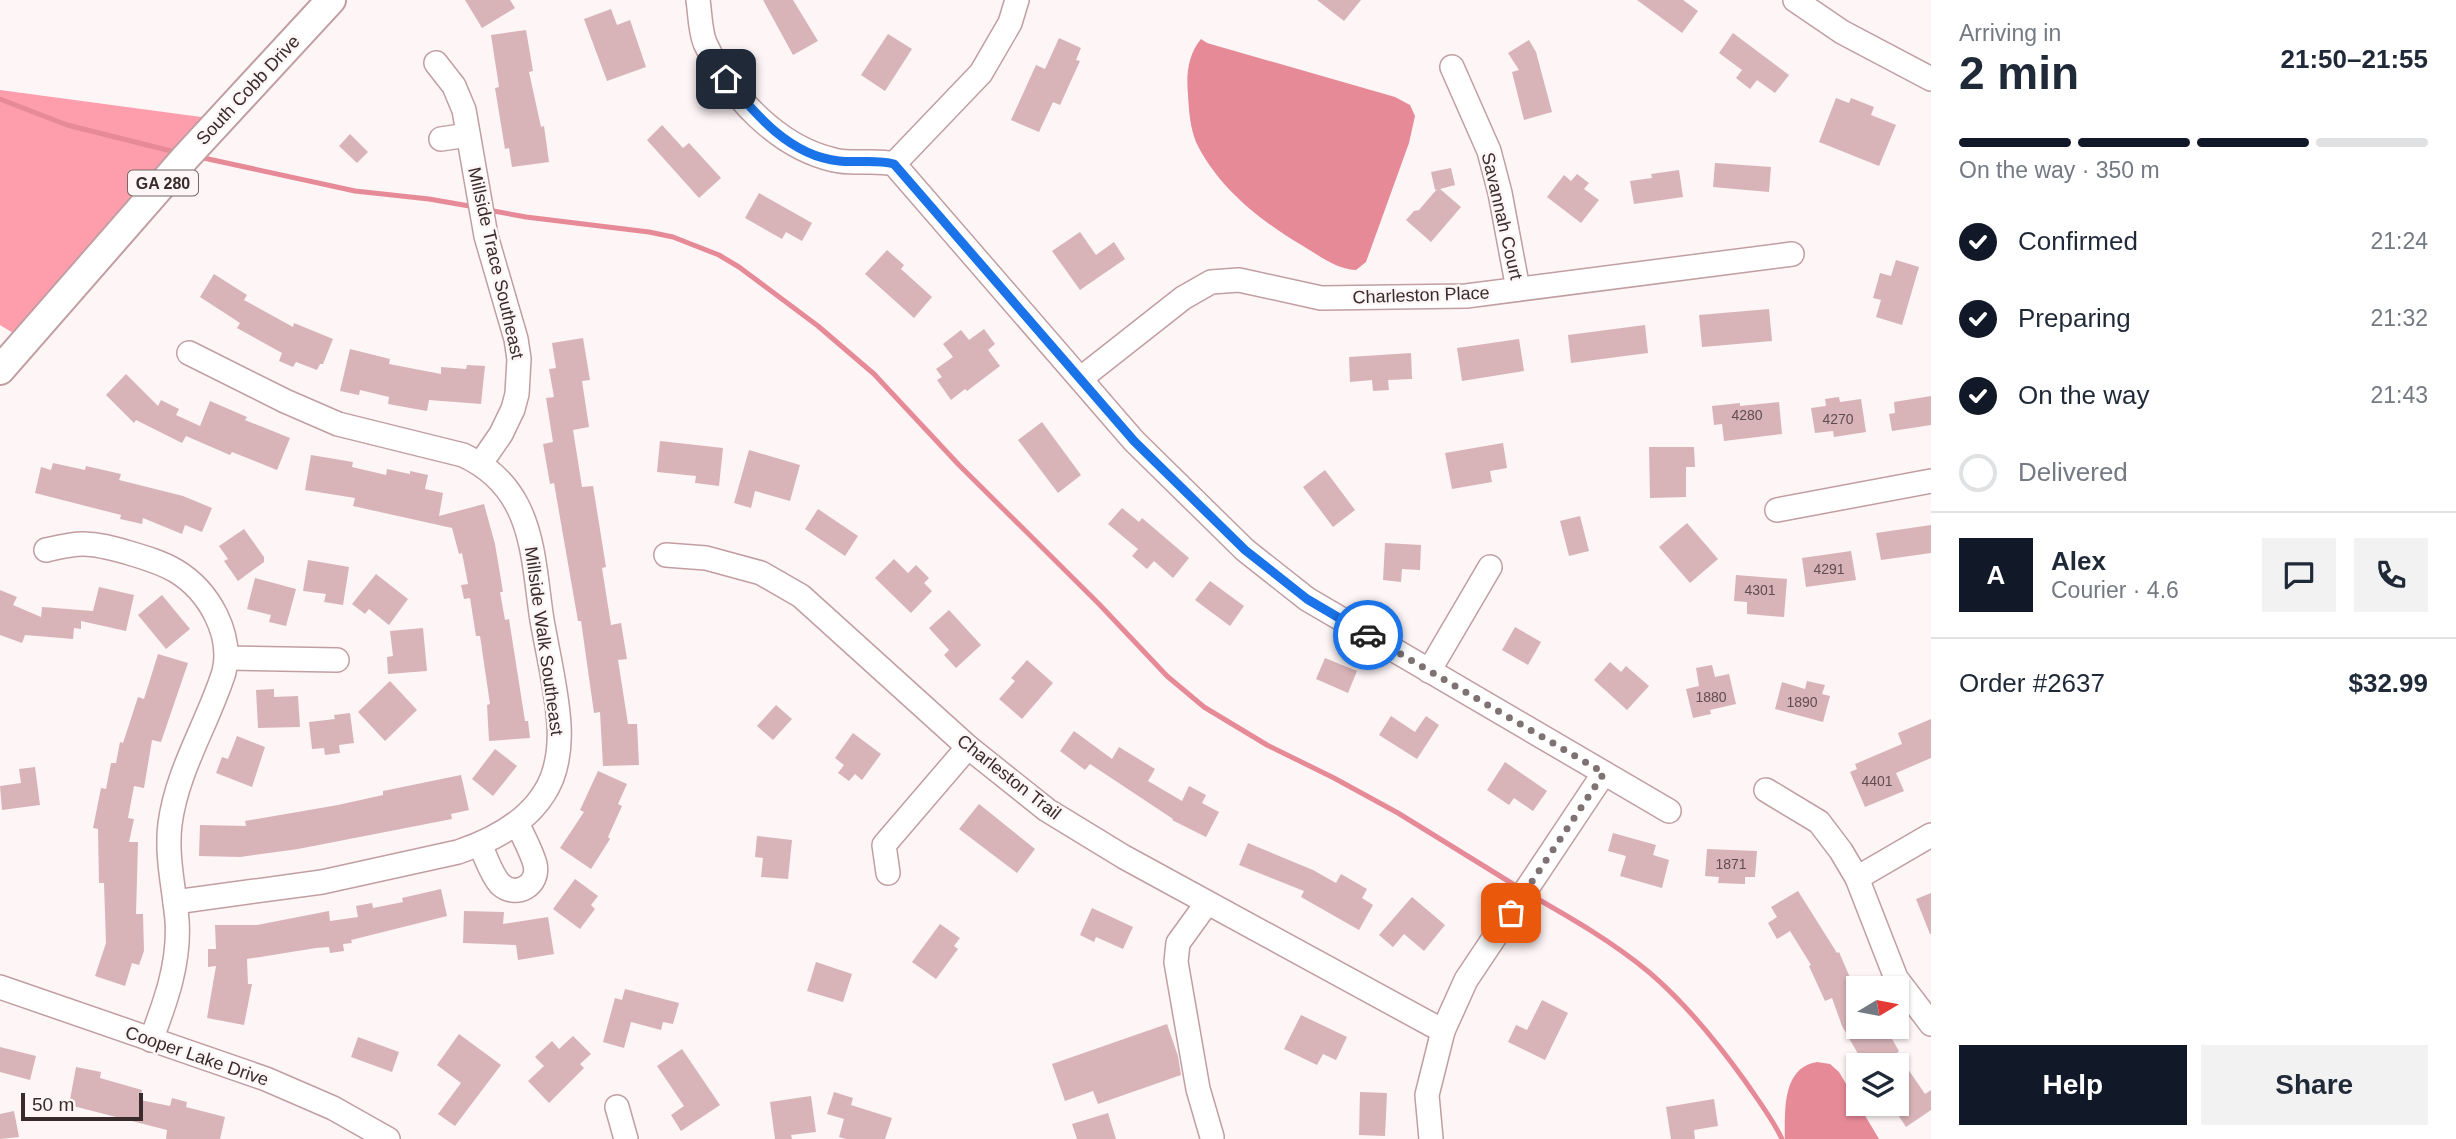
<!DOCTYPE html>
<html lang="en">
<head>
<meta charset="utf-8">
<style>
  body { margin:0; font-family:Helvetica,sans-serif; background:#f2f2f3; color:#1f2937; height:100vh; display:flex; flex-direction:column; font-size:26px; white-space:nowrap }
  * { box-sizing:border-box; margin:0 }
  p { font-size:23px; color:#747a83 }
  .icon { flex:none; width:38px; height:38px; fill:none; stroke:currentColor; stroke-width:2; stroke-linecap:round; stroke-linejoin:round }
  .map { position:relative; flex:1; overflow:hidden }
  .details { display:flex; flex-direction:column; background:#fff; width:525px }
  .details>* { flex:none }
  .needle { width:46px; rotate:80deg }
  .controls { position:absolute; left:1846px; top:976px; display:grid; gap:14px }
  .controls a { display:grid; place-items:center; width:63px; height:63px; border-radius:0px; background:#fff; box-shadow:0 2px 5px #0004; font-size:35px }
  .scale { position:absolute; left:21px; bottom:18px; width:122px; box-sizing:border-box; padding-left:7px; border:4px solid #392b2c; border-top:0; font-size:19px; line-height:24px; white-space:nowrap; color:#392b2c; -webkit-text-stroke:5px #fdf5f6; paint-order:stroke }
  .pin { position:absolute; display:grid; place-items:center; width:60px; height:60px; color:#fff; margin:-30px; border-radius:14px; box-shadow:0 4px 10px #0006 }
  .courier { position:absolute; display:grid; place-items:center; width:70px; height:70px; margin:-35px; border:5px solid #1a73e8; border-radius:50%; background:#fff; color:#222; box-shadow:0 2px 9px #0007 }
  .head em { font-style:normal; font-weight:800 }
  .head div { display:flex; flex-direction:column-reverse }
  .head { display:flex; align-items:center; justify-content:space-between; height:119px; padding:0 28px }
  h1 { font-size:46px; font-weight:800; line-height:52px }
  .bar { display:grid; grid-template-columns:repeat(4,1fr); gap:10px 7px; align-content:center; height:84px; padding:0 28px }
  .bar i { height:9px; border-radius:5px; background:#e0e1e3 }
  .bar .selected { background:#111827 }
  .bar p { grid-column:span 4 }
  .line { display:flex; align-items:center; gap:18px; padding:0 28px; border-top:2px solid #e0e1e3 }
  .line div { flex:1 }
  .round { display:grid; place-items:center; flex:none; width:74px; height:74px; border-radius:0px; background:#f2f2f3 }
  ol { padding:0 28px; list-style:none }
  li { display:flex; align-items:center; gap:21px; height:77px }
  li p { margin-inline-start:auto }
  li .icon { padding:7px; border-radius:50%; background:#111827; color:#fff; stroke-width:4 }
  li:last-child { color:#747a83 }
  li i { width:38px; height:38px; border:4px solid #e0e1e3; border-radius:50% }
  .action { display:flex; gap:14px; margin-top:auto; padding:14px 28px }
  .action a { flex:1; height:80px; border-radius:0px; background:#111827; color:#fff; font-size:28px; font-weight:800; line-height:80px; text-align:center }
  .action a+a { background:#f2f2f3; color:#1f2937 }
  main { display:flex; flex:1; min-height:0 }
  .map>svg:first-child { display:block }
</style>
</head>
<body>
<main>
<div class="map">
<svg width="1931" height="1139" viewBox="0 0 1931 1139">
  <rect width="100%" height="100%" fill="#fdf5f6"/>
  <polygon fill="#fe9eac" points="0,90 216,119 31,344 0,325"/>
  <g fill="#e78a98">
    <path d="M1201,39L1207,43L1395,97L1410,105L1415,116L1409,143L1366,262L1356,270C1336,269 1320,256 1303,246C1261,221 1218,188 1196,142C1190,127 1189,111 1188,95C1186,74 1188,55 1201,39Z"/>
    <path d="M1817,1062L1830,1064L1839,1072L1879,1139H1785C1785,1110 1782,1068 1817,1062Z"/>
  </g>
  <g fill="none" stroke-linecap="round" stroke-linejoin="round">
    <g stroke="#e78a98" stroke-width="5">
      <polyline points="0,99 67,125 179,153"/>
      <polyline points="199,157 355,191 429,199 475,207"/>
      <polyline points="488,210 526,217 649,232 673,237 719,255 739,267 818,326 874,374 959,465 1099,604 1167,676 1204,707 1267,745 1334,778 1398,813 1521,889"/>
      <path d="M1529,894C1571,918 1613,942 1650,973C1686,1004 1717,1042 1745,1081C1758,1100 1772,1118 1782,1139"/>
    </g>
  </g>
  <g fill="#d8b4b8">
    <polygon points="465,0 510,0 515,8 482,28"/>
    <polygon points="763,0 793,0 818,41 793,55"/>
    <polygon points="1317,0 1361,0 1344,21"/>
    <polygon points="1637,0 1683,0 1698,11 1682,33"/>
    <polygon points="611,9 617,25 630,20 646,67 607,81 584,19"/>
    <polygon points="526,30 533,71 529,72 541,127 544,126 549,162 512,167 509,148 505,149 495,88 499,87 491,35"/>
    <polygon points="1733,33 1789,75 1775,93 1757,80 1750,89 1736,78 1742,70 1719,53"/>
    <polygon points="888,34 912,49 885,91 861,75"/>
    <polygon points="1059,38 1081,48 1076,60 1080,61 1060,105 1053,102 1039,132 1011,120 1036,65 1045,69"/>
    <polygon points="1529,40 1536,52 1552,112 1524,120 1512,72 1519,70 1508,53"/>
    <polygon points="1836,98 1849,103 1851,98 1874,107 1871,115 1896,125 1879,166 1819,142"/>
    <polygon points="662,125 683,148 689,143 721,178 699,198 647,140"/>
    <polygon points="350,134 368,152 357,163 339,146"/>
    <polygon points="1715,163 1771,167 1769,192 1713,187"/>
    <polygon points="1451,168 1455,185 1440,189 1461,207 1431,242 1406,220 1414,211 1419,210 1437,189 1435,190 1431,172"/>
    <polygon points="1679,170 1683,197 1634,204 1630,181 1652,178 1651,174"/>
    <polygon points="1577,174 1589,183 1584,189 1599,200 1581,223 1547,197 1564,175 1571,181"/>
    <polygon points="759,193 812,223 802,241 786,232 782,239 745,218"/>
    <polygon points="1080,232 1096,255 1114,242 1125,259 1080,290 1052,251"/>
    <polygon points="887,250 904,265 901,269 932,297 914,318 865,274"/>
    <polygon points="1896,260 1919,267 1902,325 1876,317 1881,300 1873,298 1880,273 1891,276"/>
    <polygon points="214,274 247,295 244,300 293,327 294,323 333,339 323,364 320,364 317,370 296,362 293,367 279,361 282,353 237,328 240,323 200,297"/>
    <polygon points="1769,309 1772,341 1702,347 1699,315"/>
    <polygon points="1645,325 1648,353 1571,363 1568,335"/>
    <polygon points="984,329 995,344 988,350 1000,366 967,391 965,389 951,400 937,380 942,377 936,369 953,357 943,344 961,330 969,340"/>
    <polygon points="583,338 590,380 582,381 589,427 573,430 582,487 593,486 606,567 602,568 611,625 621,623 627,659 618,660 628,724 637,724 639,765 603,766 600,712 594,713 581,621 578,621 554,483 550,484 543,444 553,442 546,398 554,397 549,369 556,368 552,343"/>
    <polygon points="1519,339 1524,371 1462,381 1457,348"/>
    <polygon points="350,349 390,359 389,364 441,374 441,367 466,369 467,365 485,366 481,404 429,400 427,411 388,404 389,397 360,390 359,395 340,391"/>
    <polygon points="1411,353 1412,379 1388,380 1389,390 1373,391 1372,380 1350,382 1349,357"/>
    <polygon points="126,374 158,406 161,400 179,409 176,415 200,426 210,401 247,417 245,420 290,438 277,470 232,452 230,455 186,436 182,443 136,420 134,423 106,395"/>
    <polygon points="1931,396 1931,425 1892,431 1889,414 1895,413 1894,402"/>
    <polygon points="1839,397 1840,402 1861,399 1866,432 1834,437 1833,431 1815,433 1811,408 1826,406 1825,399"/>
    <polygon points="1779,402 1782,434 1724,441 1722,424 1714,425 1712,406 1740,403 1740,406"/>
    <polygon points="1042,422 1081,475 1058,493 1018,440"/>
    <polygon points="660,441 723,448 719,486 695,483 696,476 657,472"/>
    <polygon points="1503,443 1507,468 1490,471 1492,482 1452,489 1445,453"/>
    <polygon points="1649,447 1694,447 1695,467 1686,467 1686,497 1650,498"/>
    <polygon points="749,450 800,465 790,501 755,491 751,508 734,503"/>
    <polygon points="311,455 353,462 352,467 386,475 387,469 410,474 410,471 428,475 425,489 443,493 439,516 484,504 495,544 503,592 500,592 505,620 509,619 525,721 528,721 530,738 489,741 487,705 490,704 480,636 476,636 470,598 464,599 461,585 468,584 462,553 459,554 452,528 353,506 355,498 305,490"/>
    <polygon points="53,463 85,470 86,466 121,474 119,480 183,496 212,508 202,532 185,525 182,534 143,518 142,524 120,519 121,515 35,493 41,467 51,470"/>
    <polygon points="1325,470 1355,510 1333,527 1303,487"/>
    <polygon points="1122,508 1139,522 1142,518 1189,558 1173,578 1154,561 1147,569 1132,556 1138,549 1108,524"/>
    <polygon points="818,509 858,536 845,556 805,529"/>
    <polygon points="1580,516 1589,551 1569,556 1560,521"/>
    <polygon points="1687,523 1718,559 1690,583 1659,547"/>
    <polygon points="1931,525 1931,553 1881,560 1876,533"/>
    <polygon points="244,529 264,557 264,562 238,581 224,561 228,559 219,546"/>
    <polygon points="1385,543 1421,545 1420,570 1402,569 1401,582 1383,580"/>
    <polygon points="1851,551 1856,580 1806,587 1802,558"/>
    <polygon points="894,559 908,573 916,565 929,578 924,583 932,591 911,613 875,578"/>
    <polygon points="308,560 349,567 343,605 324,602 326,594 303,591"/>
    <polygon points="376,574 408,599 389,625 369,609 365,614 352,604"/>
    <polygon points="1736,575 1787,579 1784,617 1747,614 1747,602 1734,601"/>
    <polygon points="255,578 296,589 286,626 269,622 271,615 247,609"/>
    <polygon points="1210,581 1244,606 1230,626 1195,600"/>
    <polygon points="99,587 134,595 126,631 81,621 81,629 74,628 73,639 25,635 22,643 0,635 0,590 17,597 13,605 41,617 42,607 93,611"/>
    <polygon points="162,595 190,629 166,649 138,615"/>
    <polygon points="949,610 981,645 956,668 944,655 949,650 929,628"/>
    <polygon points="1515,627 1541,642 1528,665 1502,650"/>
    <polygon points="423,628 427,671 388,674 387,657 393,656 390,631"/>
    <polygon points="158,654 188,663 161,742 152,740 144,788 134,786 128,818 134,819 129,842 138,842 136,914 143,914 144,951 139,965 132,963 125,986 95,976 106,943 104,883 99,883 98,829 93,828 101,788 106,789 111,763 116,763 120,742 123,743 138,697 144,699"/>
    <polygon points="1325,658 1357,671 1348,693 1316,679"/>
    <polygon points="1027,660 1053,683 1022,719 999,699 1015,681 1011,678"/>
    <polygon points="1610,662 1621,672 1626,666 1649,686 1627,710 1594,680"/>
    <polygon points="1712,665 1715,677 1729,674 1736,704 1710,710 1711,714 1693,718 1686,689 1699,686 1696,668"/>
    <polygon points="390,681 417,710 385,741 358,712"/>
    <polygon points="1807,681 1825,685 1822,694 1830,696 1823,722 1775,709 1782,682 1805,689"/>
    <polygon points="274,689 274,697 298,696 300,727 258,728 256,690"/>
    <polygon points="776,705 792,719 773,740 757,726"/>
    <polygon points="350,713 354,743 339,745 340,753 325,755 324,748 312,749 309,722 335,719 334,715"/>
    <polygon points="1391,716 1415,732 1426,716 1439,725 1417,759 1379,735"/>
    <polygon points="1931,719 1931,758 1896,773 1904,791 1865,807 1850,772 1857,769 1855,764 1902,744 1898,733"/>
    <polygon points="1074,731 1112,759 1119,747 1155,769 1148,781 1182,801 1189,786 1206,795 1202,803 1219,812 1206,837 1172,820 1173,819 1090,764 1085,770 1060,751"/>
    <polygon points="853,733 881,754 862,780 855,774 849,781 838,773 844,765 835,758"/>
    <polygon points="237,736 265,747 252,787 216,773 222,757 228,759"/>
    <polygon points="495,749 517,766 493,796 472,779"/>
    <polygon points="1505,762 1547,791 1533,811 1514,798 1509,805 1487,790"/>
    <polygon points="35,767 40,805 2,810 0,786 21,783 19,769"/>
    <polygon points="598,771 627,784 618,804 622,806 608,837 610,839 591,869 560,848 584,812 580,810"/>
    <polygon points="461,775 469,810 451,814 452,819 298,849 240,857 199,856 200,825 246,826 245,821 338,805 383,795 383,791"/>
    <polygon points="979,804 1035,849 1017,873 959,829"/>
    <polygon points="1613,833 1656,845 1653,855 1669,860 1662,888 1620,876 1626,856 1608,851"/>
    <polygon points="757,836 792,840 788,879 761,877 763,858 755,857"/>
    <polygon points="1248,843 1313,870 1336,883 1341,874 1367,889 1362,898 1373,905 1359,930 1301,897 1304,891 1239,865"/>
    <polygon points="1707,849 1757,851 1755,877 1745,877 1745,884 1718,883 1719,877 1705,876"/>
    <polygon points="575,879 598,896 591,905 595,909 580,929 553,909"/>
    <polygon points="441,889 447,916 351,940 352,943 343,944 344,951 330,953 329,947 316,948 247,959 248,984 252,984 244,1025 207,1018 216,966 208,967 208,949 216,949 215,925 257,925 329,911 330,921 358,917 356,906 372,903 373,908 403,902 402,898"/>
    <polygon points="1798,891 1837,953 1839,952 1858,996 1858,1027 1885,1027 1899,1051 1897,1053 1925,1094 1931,1090 1931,1110 1906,1127 1891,1104 1897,1104 1897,1053 1874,1066 1865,1066 1842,1026 1832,998 1825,1001 1809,966 1811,965 1790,931 1777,939 1768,923 1777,917 1771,907"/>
    <polygon points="1931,893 1931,934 1930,934 1916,899"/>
    <polygon points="1412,897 1445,925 1424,951 1404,934 1393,947 1379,935"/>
    <polygon points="1092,908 1133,927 1123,949 1096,937 1094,942 1080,935"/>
    <polygon points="464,911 504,912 503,924 548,917 554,954 518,960 516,945 463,943"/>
    <polygon points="940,924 960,938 954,946 958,949 936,979 912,962"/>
    <polygon points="816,962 852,974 843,1002 807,991"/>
    <polygon points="625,989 679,1003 673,1024 663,1022 661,1030 631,1022 624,1048 603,1042 615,998 622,1000"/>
    <polygon points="1542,1000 1568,1013 1545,1060 1508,1042 1516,1025 1527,1030"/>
    <polygon points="1301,1015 1347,1037 1336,1060 1323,1054 1317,1065 1284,1049"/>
    <polygon points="1167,1024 1178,1056 1181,1075 1098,1104 1093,1091 1065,1101 1052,1064"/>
    <polygon points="459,1034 501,1065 455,1126 438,1114 461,1083 437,1065"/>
    <polygon points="573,1036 591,1054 580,1064 584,1068 549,1103 528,1081 544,1066 535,1057 552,1041 559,1049"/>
    <polygon points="358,1037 399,1052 392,1072 351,1057"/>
    <polygon points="0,1047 36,1056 30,1080 0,1072"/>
    <polygon points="682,1049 720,1105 681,1131 671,1115 684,1106 657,1066"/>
    <polygon points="76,1067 101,1072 100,1078 142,1090 140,1100 170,1106 172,1098 187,1102 186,1107 225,1117 220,1139 166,1139 167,1130 69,1105"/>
    <polygon points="834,1092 853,1098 851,1105 892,1118 885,1139 846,1139 839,1137 844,1119 827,1114"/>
    <polygon points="1360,1092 1387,1093 1385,1136 1359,1135"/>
    <polygon points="811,1096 816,1132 791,1135 792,1139 775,1139 770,1102"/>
    <polygon points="1714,1099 1718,1126 1694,1130 1695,1139 1671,1139 1666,1107"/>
    <polygon points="14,1111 19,1137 0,1139 0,1114"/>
    <polygon points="1108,1113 1116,1139 1077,1139 1072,1124"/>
  </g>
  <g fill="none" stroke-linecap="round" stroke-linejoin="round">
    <g stroke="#c19ea2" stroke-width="26">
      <g id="minor">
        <path d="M698,0C700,13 700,31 705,43C729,95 777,147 834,160C853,165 874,159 894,164L1134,441L1245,550L1307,599L1669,811"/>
        <polyline points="1795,0 1842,32 1931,79"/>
        <polyline points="436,63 454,86 464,110 486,236 516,339 519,359 517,394 513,409 501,434 481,463"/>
        <polyline points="1452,67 1489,151 1500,193 1518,289"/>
        <polyline points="441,139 468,135"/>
        <polyline points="894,164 981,73 1010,23 1017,0"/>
        <polyline points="1083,381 1089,372 1183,298 1211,282 1239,280 1321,298 1466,296 1792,254"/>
        <polyline points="1777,510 1931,481"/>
        <path d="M46,550C59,547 71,544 83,544C98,544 112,548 126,552C143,557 161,562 176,571C209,591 233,634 224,672C208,723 177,770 170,824C166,856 174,887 177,920C180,962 166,1001 151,1040"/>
        <polyline points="666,555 706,558 761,573 801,596 968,747 1047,810 1124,857 1443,1031"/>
        <polyline points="227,658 337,660"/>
        <polyline points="1429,671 1490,567"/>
        <polyline points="1766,790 1819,822 1841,851 1857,878 1896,978 1931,1024"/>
        <path d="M480,845C486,857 491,874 500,884C516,899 540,885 535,864C531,850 523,836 517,823"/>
        <polyline points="888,873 884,845 968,747"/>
        <polyline points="1857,878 1931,835"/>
        <path d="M175,902L322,882L458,852C497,839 536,818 552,778C558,762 560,743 559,725C557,690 548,655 542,620C536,583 535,539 517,505C505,482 487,466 463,455L338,424L285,401L189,353"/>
        <polyline points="1207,903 1178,943 1176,962 1198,1089 1212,1137"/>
        <polyline points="0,987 266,1079 333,1108 388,1139"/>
        <polyline points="617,1107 626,1139"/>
        <polyline points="1431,1139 1427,1095 1443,1031 1466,980 1604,773"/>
      </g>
    </g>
    <g stroke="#c19ea2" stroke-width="32">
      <polyline id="major" points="0,370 186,157 331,0"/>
    </g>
    <use href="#minor" stroke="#fff" stroke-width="23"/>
    <use href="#major" stroke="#fff" stroke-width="28"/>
  </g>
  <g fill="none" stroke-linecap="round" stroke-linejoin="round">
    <polyline stroke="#7e7273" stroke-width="7" stroke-dasharray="0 12.6" points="1368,635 1604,773 1511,913"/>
    <path stroke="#1a73e8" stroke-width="9" d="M726,79C756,115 790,156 839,161C857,163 876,159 894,164L1134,441L1245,550L1307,599L1368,635"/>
  </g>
  <g text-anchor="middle" stroke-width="5" stroke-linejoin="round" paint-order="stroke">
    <g font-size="14" fill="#614d4f">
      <text x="1747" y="420">4280</text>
      <text x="1838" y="424">4270</text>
      <text x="1829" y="574">4291</text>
      <text x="1760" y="595">4301</text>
      <text x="1711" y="702">1880</text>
      <text x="1802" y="707">1890</text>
      <text x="1877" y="786">4401</text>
      <text x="1731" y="869">1871</text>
    </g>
    <rect fill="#fdf5f6" stroke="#746869" stroke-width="2" x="128" y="170.5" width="70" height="25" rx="5"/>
    <g font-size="16" font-weight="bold" fill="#392b2c">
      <text x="163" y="189">GA 280</text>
    </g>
    <g font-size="18" fill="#392b2c" stroke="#fdf5f6">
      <text transform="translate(248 90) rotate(-47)" y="6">South Cobb Drive</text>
      <text transform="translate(1502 216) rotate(77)" y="6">Savannah Court</text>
      <text transform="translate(496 263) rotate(77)" y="6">Millside Trace Southeast</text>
      <text transform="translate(1421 295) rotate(-2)" y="6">Charleston Place</text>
      <text transform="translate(544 641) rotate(82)" y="6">Millside Walk Southeast</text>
      <text transform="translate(1009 777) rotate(38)" y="6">Charleston Trail</text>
      <text transform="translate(197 1056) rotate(19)" y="6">Cooper Lake Drive</text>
    </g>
  </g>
</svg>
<div class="controls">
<a><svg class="needle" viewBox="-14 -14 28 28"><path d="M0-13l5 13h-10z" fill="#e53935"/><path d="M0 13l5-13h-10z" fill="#747a83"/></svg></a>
<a><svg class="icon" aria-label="layers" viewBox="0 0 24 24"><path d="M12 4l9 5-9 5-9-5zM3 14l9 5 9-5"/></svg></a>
</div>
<div class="scale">50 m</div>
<div class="pin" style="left:1511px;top:913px;background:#ea580c"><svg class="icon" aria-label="bag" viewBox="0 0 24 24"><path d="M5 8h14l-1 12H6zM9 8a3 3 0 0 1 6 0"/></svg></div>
<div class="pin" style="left:726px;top:79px;background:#1f2937"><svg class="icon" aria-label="home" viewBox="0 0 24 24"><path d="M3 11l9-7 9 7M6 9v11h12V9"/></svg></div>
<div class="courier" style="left:1368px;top:635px"><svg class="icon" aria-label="car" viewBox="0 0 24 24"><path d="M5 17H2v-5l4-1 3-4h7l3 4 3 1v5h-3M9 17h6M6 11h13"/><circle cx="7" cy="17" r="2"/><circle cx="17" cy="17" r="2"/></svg></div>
</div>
<section class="details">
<div class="head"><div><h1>2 min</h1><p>Arriving in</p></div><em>21:50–21:55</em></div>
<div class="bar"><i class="selected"></i><i class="selected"></i><i class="selected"></i><i></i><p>On the way · 350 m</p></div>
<ol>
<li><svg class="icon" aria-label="check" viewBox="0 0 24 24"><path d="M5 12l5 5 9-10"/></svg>Confirmed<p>21:24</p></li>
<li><svg class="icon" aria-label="check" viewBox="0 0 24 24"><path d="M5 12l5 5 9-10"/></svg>Preparing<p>21:32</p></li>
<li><svg class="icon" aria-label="check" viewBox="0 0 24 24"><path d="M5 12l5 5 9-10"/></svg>On the way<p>21:43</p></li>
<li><i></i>Delivered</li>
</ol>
<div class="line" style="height:126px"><b class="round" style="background:#111827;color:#fff">A</b><div><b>Alex</b><p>Courier · 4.6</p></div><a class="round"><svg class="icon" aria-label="chat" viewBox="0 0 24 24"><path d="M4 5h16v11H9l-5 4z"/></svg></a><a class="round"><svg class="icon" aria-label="phone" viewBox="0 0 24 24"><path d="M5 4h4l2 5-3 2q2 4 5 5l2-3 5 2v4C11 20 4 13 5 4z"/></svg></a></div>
<div class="line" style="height:91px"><div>Order #2637</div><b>$32.99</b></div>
<div class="action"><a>Help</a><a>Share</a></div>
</section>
</main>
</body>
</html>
